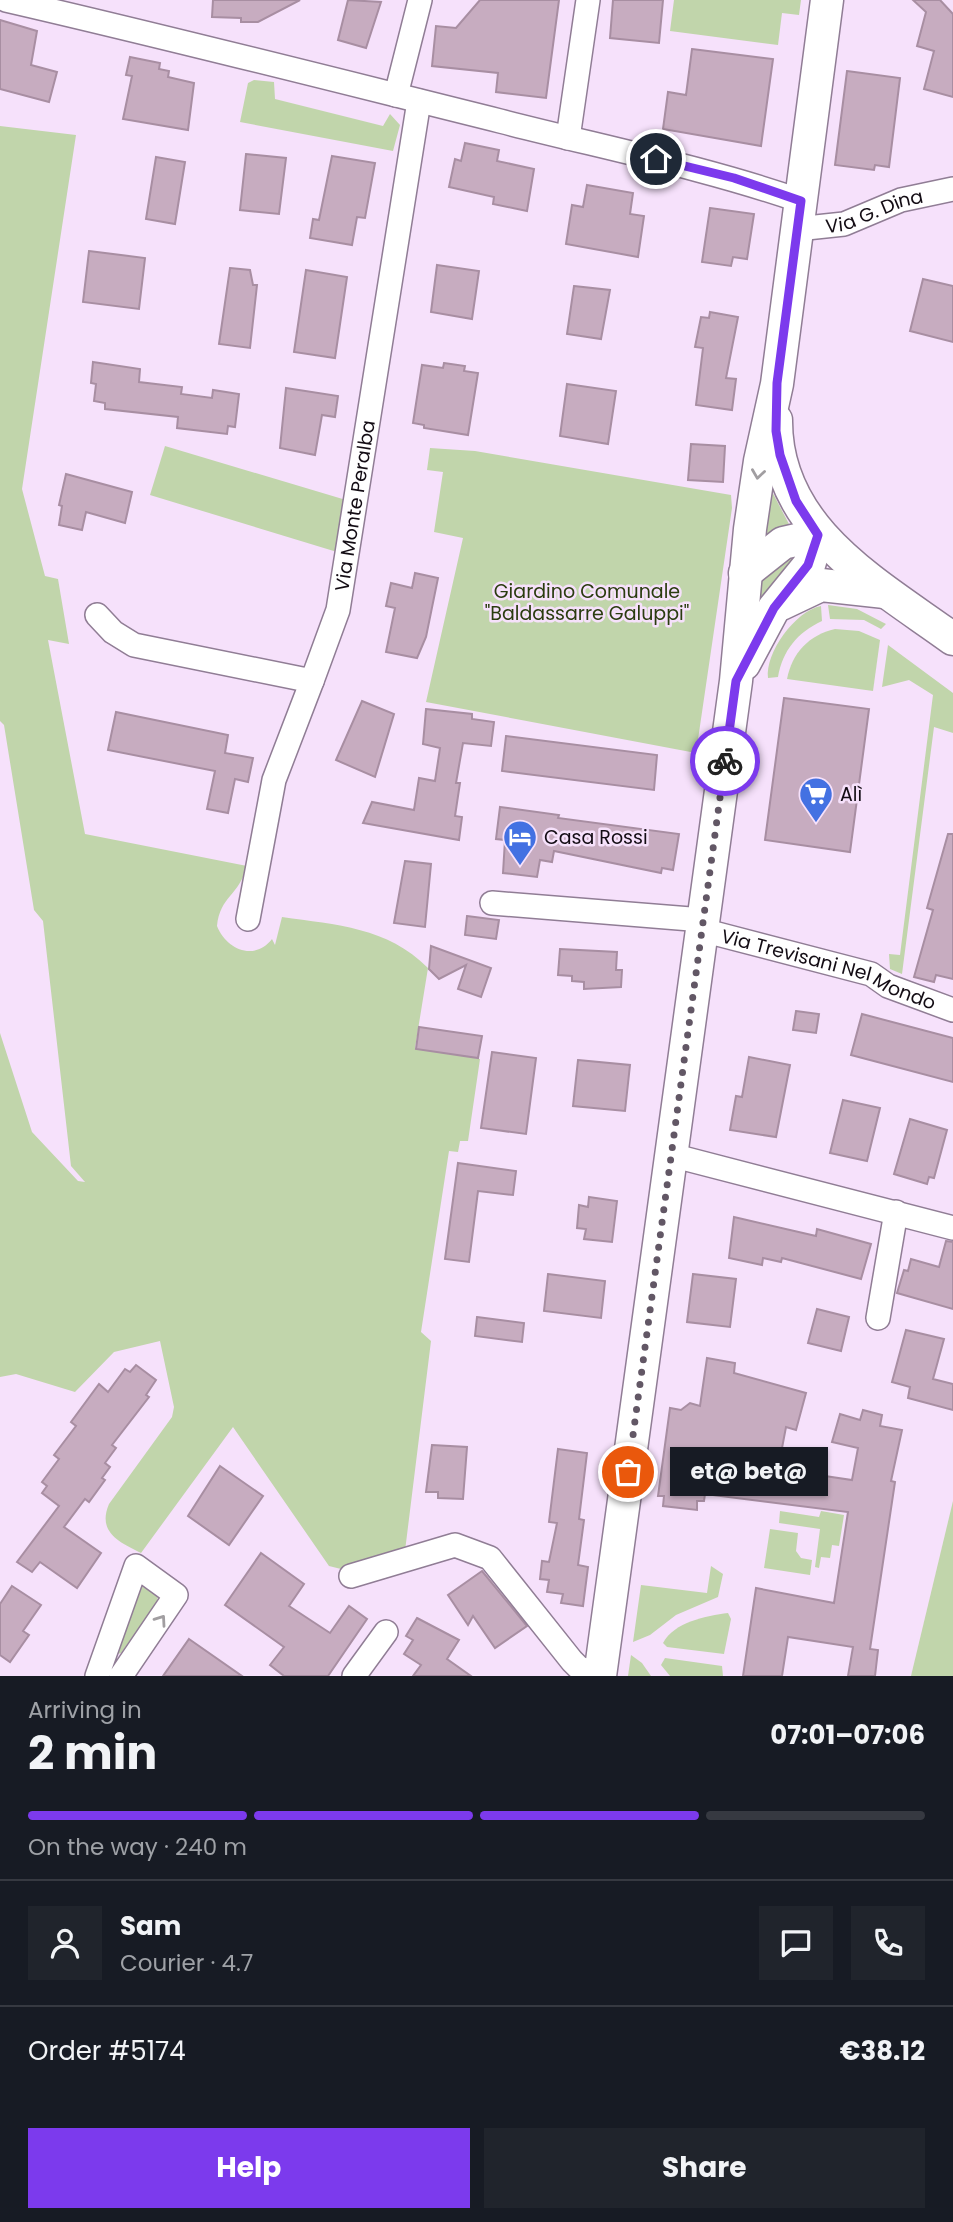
<!DOCTYPE html>
<html lang="en">
<head>
<meta charset="utf-8">
<style>
  body { margin:0; font-family:Poppins,sans-serif; background:#20242c; color:#f1f3f6; height:100vh; display:flex; flex-direction:column; font-size:26px; white-space:nowrap }
  * { box-sizing:border-box; margin:0 }
  p { font-size:23px; color:#9ea1a6 }
  .icon { flex:none; width:38px; height:38px; fill:none; stroke:currentColor; stroke-width:2; stroke-linecap:round; stroke-linejoin:round }
  .map { position:relative; height:1676px; overflow:hidden }
  .drawer { display:flex; flex-direction:column; background:#171b24; flex:1 }
  .drawer>* { flex:none }
  .pin { position:absolute; display:grid; place-items:center; width:60px; height:60px; color:#fff; margin:-30px; border:4px solid #fff; border-radius:50%; box-shadow:0 2px 7px #0007 }
  .courier { position:absolute; display:grid; place-items:center; width:70px; height:70px; margin:-35px; border:5px solid #7c3aed; border-radius:50%; background:#fff; color:#222; box-shadow:0 2px 9px #0007 }
  .bubble { position:absolute; height:49px; border-radius:0px; background:#171b24; box-shadow:0 2px 5px #0004; font-size:23px; font-weight:700; line-height:49px; text-align:center }
  .head em { font-style:normal; font-weight:700 }
  .head div { display:flex; flex-direction:column-reverse }
  .head { display:flex; align-items:center; justify-content:space-between; height:119px; padding:0 28px }
  h1 { font-size:46px; font-weight:700; line-height:52px }
  .bar { display:grid; grid-template-columns:repeat(4,1fr); gap:10px 7px; align-content:center; height:84px; padding:0 28px }
  .bar i { height:9px; border-radius:5px; background:#363941 }
  .bar .current { background:#7c3aed }
  .bar p { grid-column:span 4 }
  .line { display:flex; align-items:center; gap:18px; padding:0 28px; border-top:2px solid #363941 }
  .line div { flex:1 }
  .round { display:grid; place-items:center; flex:none; width:74px; height:74px; border-radius:0px; background:#20242c }
  .action { display:flex; gap:14px; margin-top:auto; padding:14px 28px }
  .action a { flex:1; height:80px; border-radius:0px; background:#7c3aed; color:#fff; font-size:28px; font-weight:700; line-height:80px; text-align:center }
  .action a+a { background:#20242c; color:#f1f3f6 }
  .map>svg:first-child { display:block }
</style>
</head>
<body>
<div class="map">
<svg width="953" height="1676" viewBox="0 0 953 1676">
  <rect width="100%" height="100%" fill="#f6e1fb"/>
  <g fill="#c1d5ab">
    <polygon points="674,0 801,0 799,15 782,13 778,45 670,31"/>
    <polygon points="254,80 274,82 275,99 383,126 390,114 400,125 393,151 240,122 248,83"/>
    <path d="M0,126L76,135L22,489L45,576L58,579L69,644L48,640L85,834L247,866C239,896 220,896 217,926C226,949 254,962 272,939L275,945L282,917C337,925 387,927 428,968L415,1048L480,1059L468,1141H460L458,1152L449,1151L421,1332L431,1341L405,1551L345,1570L329,1566L233,1427L141,1553C119,1542 97,1532 109,1504L172,1417L174,1407L160,1341L114,1352L75,1392L16,1374L0,1377V1033L32,1132L78,1181L85,1182L71,1166L43,921L34,910L4,725L0,721Z"/>
    <polygon points="165,446 346,500 337,552 150,495"/>
    <polygon points="430,448 475,451 731,495 732,508 696,753 426,702 463,538 434,532 443,472 427,470"/>
    <polygon points="766,480 791,528 763,545"/>
    <polygon points="800,552 747,618 762,571"/>
    <polygon points="828,605 857,609 886,624 881,629 864,620 830,619"/>
    <path d="M821,606L822,621C797,633 783,650 778,677L768,678C765,653 795,611 821,606Z"/>
    <path d="M835,629L859,631L880,640L873,691L787,679C792,653 809,635 835,629Z"/>
    <polygon points="888,645 953,693 953,733 934,727 902,974 890,969 889,954 900,955 933,695 909,680 882,687"/>
    <polygon points="953,1501 953,1676 911,1676"/>
    <polygon points="780,1511 819,1517 821,1511 844,1515 839,1546 832,1545 830,1558 821,1557 819,1568 815,1567 820,1529 779,1523"/>
    <polygon points="770,1529 798,1533 796,1551 801,1558 812,1560 810,1575 764,1568"/>
    <polygon points="711,1566 723,1574 718,1597 676,1615 650,1635 633,1642 641,1585 707,1593"/>
    <polygon points="141,1586 158,1595 157,1603 121,1653 113,1655 137,1589"/>
    <path d="M728,1613L731,1619L724,1654L667,1647L663,1643C674,1622 706,1616 728,1613Z"/>
    <polygon points="631,1655 642,1663 651,1676 628,1676"/>
    <polygon points="665,1658 722,1666 723,1676 670,1676 661,1665"/>
  </g>
  <g fill="#c7acc0" stroke="#a88ea2" stroke-width="2">
    <polygon points="213,0 300,0 258,22 241,22 241,18 212,17"/>
    <polygon points="348,0 381,2 366,48 338,40"/>
    <polygon points="480,0 559,0 546,98 496,92 498,73 432,66 436,26 456,28"/>
    <polygon points="613,0 663,0 659,43 610,38"/>
    <polygon points="913,0 940,0 953,14 953,97 924,89 934,51 917,46 926,12"/>
    <polygon points="0,20 37,31 31,65 57,72 49,102 0,89"/>
    <polygon points="692,49 773,59 761,146 663,129 668,92 686,95"/>
    <polygon points="130,57 160,63 159,69 169,71 168,77 194,83 188,130 123,119 132,76 126,75"/>
    <polygon points="847,71 900,78 889,167 875,165 874,170 835,165"/>
    <polygon points="465,143 499,150 497,161 534,169 527,211 493,204 494,197 449,187 455,159 461,161"/>
    <polygon points="246,154 286,158 279,214 240,210"/>
    <polygon points="332,156 375,163 365,218 357,217 352,245 310,238 313,219 319,220"/>
    <polygon points="156,157 185,162 175,224 146,219"/>
    <polygon points="587,185 633,193 630,214 644,216 638,257 566,244 572,205 583,207"/>
    <polygon points="710,208 754,214 747,259 733,257 731,266 702,262"/>
    <polygon points="89,251 145,258 139,309 83,302"/>
    <polygon points="437,265 479,271 472,319 431,312"/>
    <polygon points="230,268 250,270 253,285 257,285 250,348 219,344"/>
    <polygon points="306,270 347,277 335,358 294,352"/>
    <polygon points="923,279 953,286 953,342 910,331"/>
    <polygon points="574,286 610,290 601,339 567,334"/>
    <polygon points="710,312 738,317 726,378 736,379 732,410 696,405 703,348 695,347 701,317 709,318"/>
    <polygon points="93,362 140,369 139,382 182,387 181,394 212,398 213,390 239,394 235,427 228,426 227,434 177,428 178,417 105,409 105,403 94,401 96,384 91,383"/>
    <polygon points="444,363 465,366 464,371 478,373 468,435 424,428 424,425 413,423 422,365 443,368"/>
    <polygon points="567,384 616,391 608,444 560,436"/>
    <polygon points="286,388 338,396 335,417 322,415 315,455 280,448"/>
    <polygon points="691,444 725,446 723,482 688,480"/>
    <polygon points="66,474 132,492 125,523 86,512 82,530 59,525 62,506 59,505"/>
    <polygon points="415,573 438,578 426,637 417,658 386,652 395,608 386,606 391,583 412,588"/>
    <polygon points="784,698 869,709 850,852 765,840"/>
    <polygon points="362,701 394,714 375,777 336,760"/>
    <polygon points="426,709 472,714 472,719 494,722 491,746 463,743 456,783 460,783 455,816 462,817 459,840 363,823 372,802 414,810 419,778 435,781 440,748 423,744"/>
    <polygon points="116,712 228,735 225,753 253,758 248,782 235,779 228,813 207,809 215,771 108,750"/>
    <polygon points="506,736 657,755 654,790 502,771"/>
    <polygon points="500,807 559,815 558,818 679,834 673,870 662,868 661,873 554,851 552,862 540,860 537,877 503,873 505,840 496,839"/>
    <polygon points="948,834 953,834 953,979 936,975 934,982 914,977 933,910 927,908"/>
    <polygon points="405,861 431,864 425,927 394,923"/>
    <polygon points="467,916 499,920 496,939 465,935"/>
    <polygon points="431,946 491,968 481,997 458,989 466,965 439,979 429,969"/>
    <polygon points="560,949 617,952 616,970 622,970 621,987 584,989 584,982 572,981 572,976 558,975"/>
    <polygon points="796,1011 819,1014 816,1033 793,1030"/>
    <polygon points="862,1014 953,1038 953,1082 851,1055"/>
    <polygon points="419,1027 482,1036 478,1058 416,1049"/>
    <polygon points="492,1052 536,1058 526,1134 481,1128"/>
    <polygon points="749,1057 790,1065 776,1137 730,1130 736,1096 742,1097"/>
    <polygon points="578,1060 630,1065 625,1111 573,1106"/>
    <polygon points="843,1100 880,1108 867,1161 830,1153"/>
    <polygon points="910,1119 947,1130 934,1178 929,1177 927,1184 894,1174"/>
    <polygon points="458,1163 516,1171 513,1195 478,1191 469,1262 445,1259"/>
    <polygon points="589,1197 617,1201 612,1242 584,1239 586,1229 577,1228 579,1205 588,1207"/>
    <polygon points="734,1217 816,1236 817,1229 871,1244 861,1279 782,1258 781,1262 763,1258 762,1265 729,1258"/>
    <polygon points="946,1241 953,1242 953,1309 897,1293 904,1270 908,1271 911,1259 939,1267"/>
    <polygon points="548,1274 605,1281 601,1318 544,1311"/>
    <polygon points="693,1274 736,1279 730,1327 687,1322"/>
    <polygon points="817,1309 849,1317 841,1351 808,1343"/>
    <polygon points="477,1317 524,1323 522,1342 475,1336"/>
    <polygon points="906,1330 944,1339 933,1379 953,1384 953,1410 908,1398 910,1387 892,1382"/>
    <polygon points="707,1358 735,1363 734,1373 806,1393 796,1430 786,1427 778,1469 852,1480 858,1448 832,1442 840,1414 860,1420 863,1410 882,1415 880,1426 902,1430 891,1481 895,1482 870,1649 878,1650 875,1676 848,1676 853,1647 788,1637 782,1676 743,1676 756,1588 834,1603 848,1512 705,1494 704,1501 697,1501 697,1510 663,1506 664,1496 658,1496 670,1408 681,1410 690,1403 700,1406"/>
    <polygon points="136,1365 156,1380 146,1395 149,1397 112,1445 116,1448 105,1463 110,1467 102,1478 105,1480 89,1502 85,1499 64,1527 101,1553 77,1588 40,1562 32,1572 17,1562 59,1506 42,1493 47,1486 42,1482 59,1459 54,1455 76,1426 71,1422 99,1384 108,1392 125,1369 130,1372"/>
    <polygon points="432,1445 467,1447 463,1499 438,1498 438,1492 426,1492"/>
    <polygon points="558,1449 587,1453 579,1519 584,1520 578,1565 588,1567 583,1606 561,1603 563,1594 547,1592 549,1580 540,1579 542,1561 549,1562 557,1523 549,1522"/>
    <polygon points="220,1466 263,1496 229,1545 188,1516"/>
    <polygon points="261,1553 304,1584 289,1606 330,1633 349,1606 367,1619 328,1676 284,1676 270,1665 284,1647 225,1605"/>
    <polygon points="482,1571 527,1626 495,1648 473,1616 468,1625 448,1595"/>
    <polygon points="12,1586 41,1605 23,1631 29,1635 10,1662 0,1655 0,1604"/>
    <polygon points="417,1618 459,1640 447,1659 471,1676 413,1676 421,1665 404,1654 413,1640 406,1636"/>
    <polygon points="189,1639 242,1676 163,1676"/>
  </g>
  <g fill="none" stroke-linecap="round" stroke-linejoin="round">
    <g stroke="#907d95" stroke-width="26">
      <g id="street">
        <path d="M6,0C171,38 335,80 500,121C601,147 703,167 801,201"/>
        <polyline points="396,95 420,0"/>
        <polyline points="568,138 588,0"/>
        <path id="s1" d="M797,229L844,224L901,200L953,189"/>
        <path id="s2" d="M97,615L113,632L134,645L312,681L338,610L419,101"/>
        <polyline points="492,903 703,920"/>
        <polyline points="248,919 274,780 312,681"/>
        <path id="s3" d="M702,930L871,974L888,986L953,1010"/>
        <polyline points="671,1155 953,1228"/>
        <polyline points="878,1318 896,1212"/>
        <polyline points="351,1576 455,1545 490,1558 572,1661 579,1668 600,1674"/>
        <polyline points="97,1676 136,1566 176,1595 121,1676"/>
        <polyline points="354,1676 386,1632"/>
      </g>
    </g>
    <g stroke="#907d95" stroke-width="35">
      <g id="secondary">
        <path d="M776,420C775,529 876,583 953,639"/>
        <polyline points="745,573 783,543 818,535"/>
        <polyline points="781,604 821,585 885,592"/>
        <polyline points="744,664 774,608 809,565 818,535"/>
        <polyline points="600,1676 736,681 750,529 760,461 777,384 827,0"/>
      </g>
    </g>
    <use href="#street" stroke="#fff" stroke-width="23"/>
    <use href="#secondary" stroke="#fff" stroke-width="32"/>
  </g>
  <defs><path id="oneway-chevron" d="M-2-3.5L2.5 0L-2 3.5" fill="none" stroke-width="1.6" stroke-linecap="round" stroke-linejoin="round" transform="scale(1.75)"/></defs>
  <g stroke="#a19ea1">
    <use href="#oneway-chevron" transform="translate(758 474) rotate(98)"/>
    <use href="#oneway-chevron" transform="translate(161 1620) rotate(-55)"/>
  </g>
  <g fill="none" stroke-linecap="round" stroke-linejoin="round">
    <polyline stroke="#625765" stroke-width="7" stroke-dasharray="0 12.6" points="628,1472 725,761"/>
    <polyline stroke="#7c3aed" stroke-width="9" points="656,159 734,178 801,201 777,383 776,431 780,455 796,501 818,535 808,565 774,608 736,681 725,761"/>
  </g>
  <defs>
    <g id="supermarket-pin" transform="scale(1.75)"><path d="M0 17L-7.5 6A9.5 9.5 0 1 1 7.5 6Z" fill="#4371e2" stroke="#f6e1fb"/><path d="M-6-5.5h2.5l.6 2H6L4.5 2H-2.5L-4.4-4H-6ZM-1.5 3.2a1.3 1.3 0 1 0 .1 0ZM3 3.2a1.3 1.3 0 1 0 .1 0Z" fill="#fff"/></g>
    <g id="hotel-pin" transform="scale(1.75)"><path d="M0 17L-7.5 6A9.5 9.5 0 1 1 7.5 6Z" fill="#4371e2" stroke="#f6e1fb"/><path d="M-6-4.5h1.5V1H6V5H4.5V3h-9V5H-6ZM-4 0a1.8 1.8 0 1 1 3.6 0ZM.5 0V-2.5h3Q6-2.5 6 0Z" fill="#fff"/></g>
  </defs>
  <g fill-rule="evenodd">
    <use href="#supermarket-pin" x="816" y="794"/>
    <use href="#hotel-pin" x="520" y="837"/>
  </g>
  <g text-anchor="middle" stroke-width="5" stroke-linejoin="round" paint-order="stroke">
    <g font-size="19" fill="#130c14" stroke="#f6e1fb">
      <text dy="7" stroke="none"><textPath href="#s1" startOffset="80">Via G. Dina</textPath></text>
      <text dy="7" stroke="none"><textPath href="#s2" startOffset="411">Via Monte Peralba</textPath></text>
      <text dy="7" stroke="none"><textPath href="#s3" startOffset="133">Via Trevisani Nel Mondo</textPath></text>
    </g>
    <g font-size="19" fill="#2a3c0f" stroke="#f6e1fb">
      <text x="587" y="598">Giardino Comunale<tspan x="587" dy="22">"Baldassarre Galuppi"</tspan></text>
    </g>
    <g font-size="19" fill="#130c14" stroke="#f6e1fb" text-anchor="start">
      <text x="840" y="801">Alì</text>
      <text x="544" y="844">Casa Rossi</text>
    </g>
  </g>
</svg>
<div class="pin" style="left:628px;top:1472px;background:#ea580c"><svg class="icon" aria-label="bag" viewBox="0 0 24 24"><path d="M5 8h14l-1 12H6zM9 8a3 3 0 0 1 6 0"/></svg></div>
<div class="pin" style="left:656px;top:159px;background:#1f2937"><svg class="icon" aria-label="home" viewBox="0 0 24 24"><path d="M3 11l9-7 9 7M6 9v11h12V9"/></svg></div>
<div class="courier" style="left:725px;top:761px"><svg class="icon" aria-label="bike" viewBox="0 0 24 24"><circle cx="6" cy="16" r="4"/><circle cx="18" cy="16" r="4"/><path d="M6 16l4-8h5l3 8M10 8l3 8H6M13 5h3"/></svg></div>
<div class="bubble" style="left:670px;top:1447px;width:158px">et@ bet@</div>
</div>
<section class="drawer">
<div class="head"><div><h1>2 min</h1><p>Arriving in</p></div><em>07:01–07:06</em></div>
<div class="bar"><i class="current"></i><i class="current"></i><i class="current"></i><i></i><p>On the way · 240 m</p></div>
<div class="line" style="height:126px"><a class="round"><svg class="icon" aria-label="person" viewBox="0 0 24 24"><circle cx="12" cy="8" r="4"/><path d="M4 21q1-7 8-7t8 7"/></svg></a><div><b>Sam</b><p>Courier · 4.7</p></div><a class="round"><svg class="icon" aria-label="chat" viewBox="0 0 24 24"><path d="M4 5h16v11H9l-5 4z"/></svg></a><a class="round"><svg class="icon" aria-label="phone" viewBox="0 0 24 24"><path d="M5 4h4l2 5-3 2q2 4 5 5l2-3 5 2v4C11 20 4 13 5 4z"/></svg></a></div>
<div class="line" style="height:91px"><div>Order #5174</div><b>€38.12</b></div>
<div class="action"><a>Help</a><a>Share</a></div>
</section>
</body>
</html>
